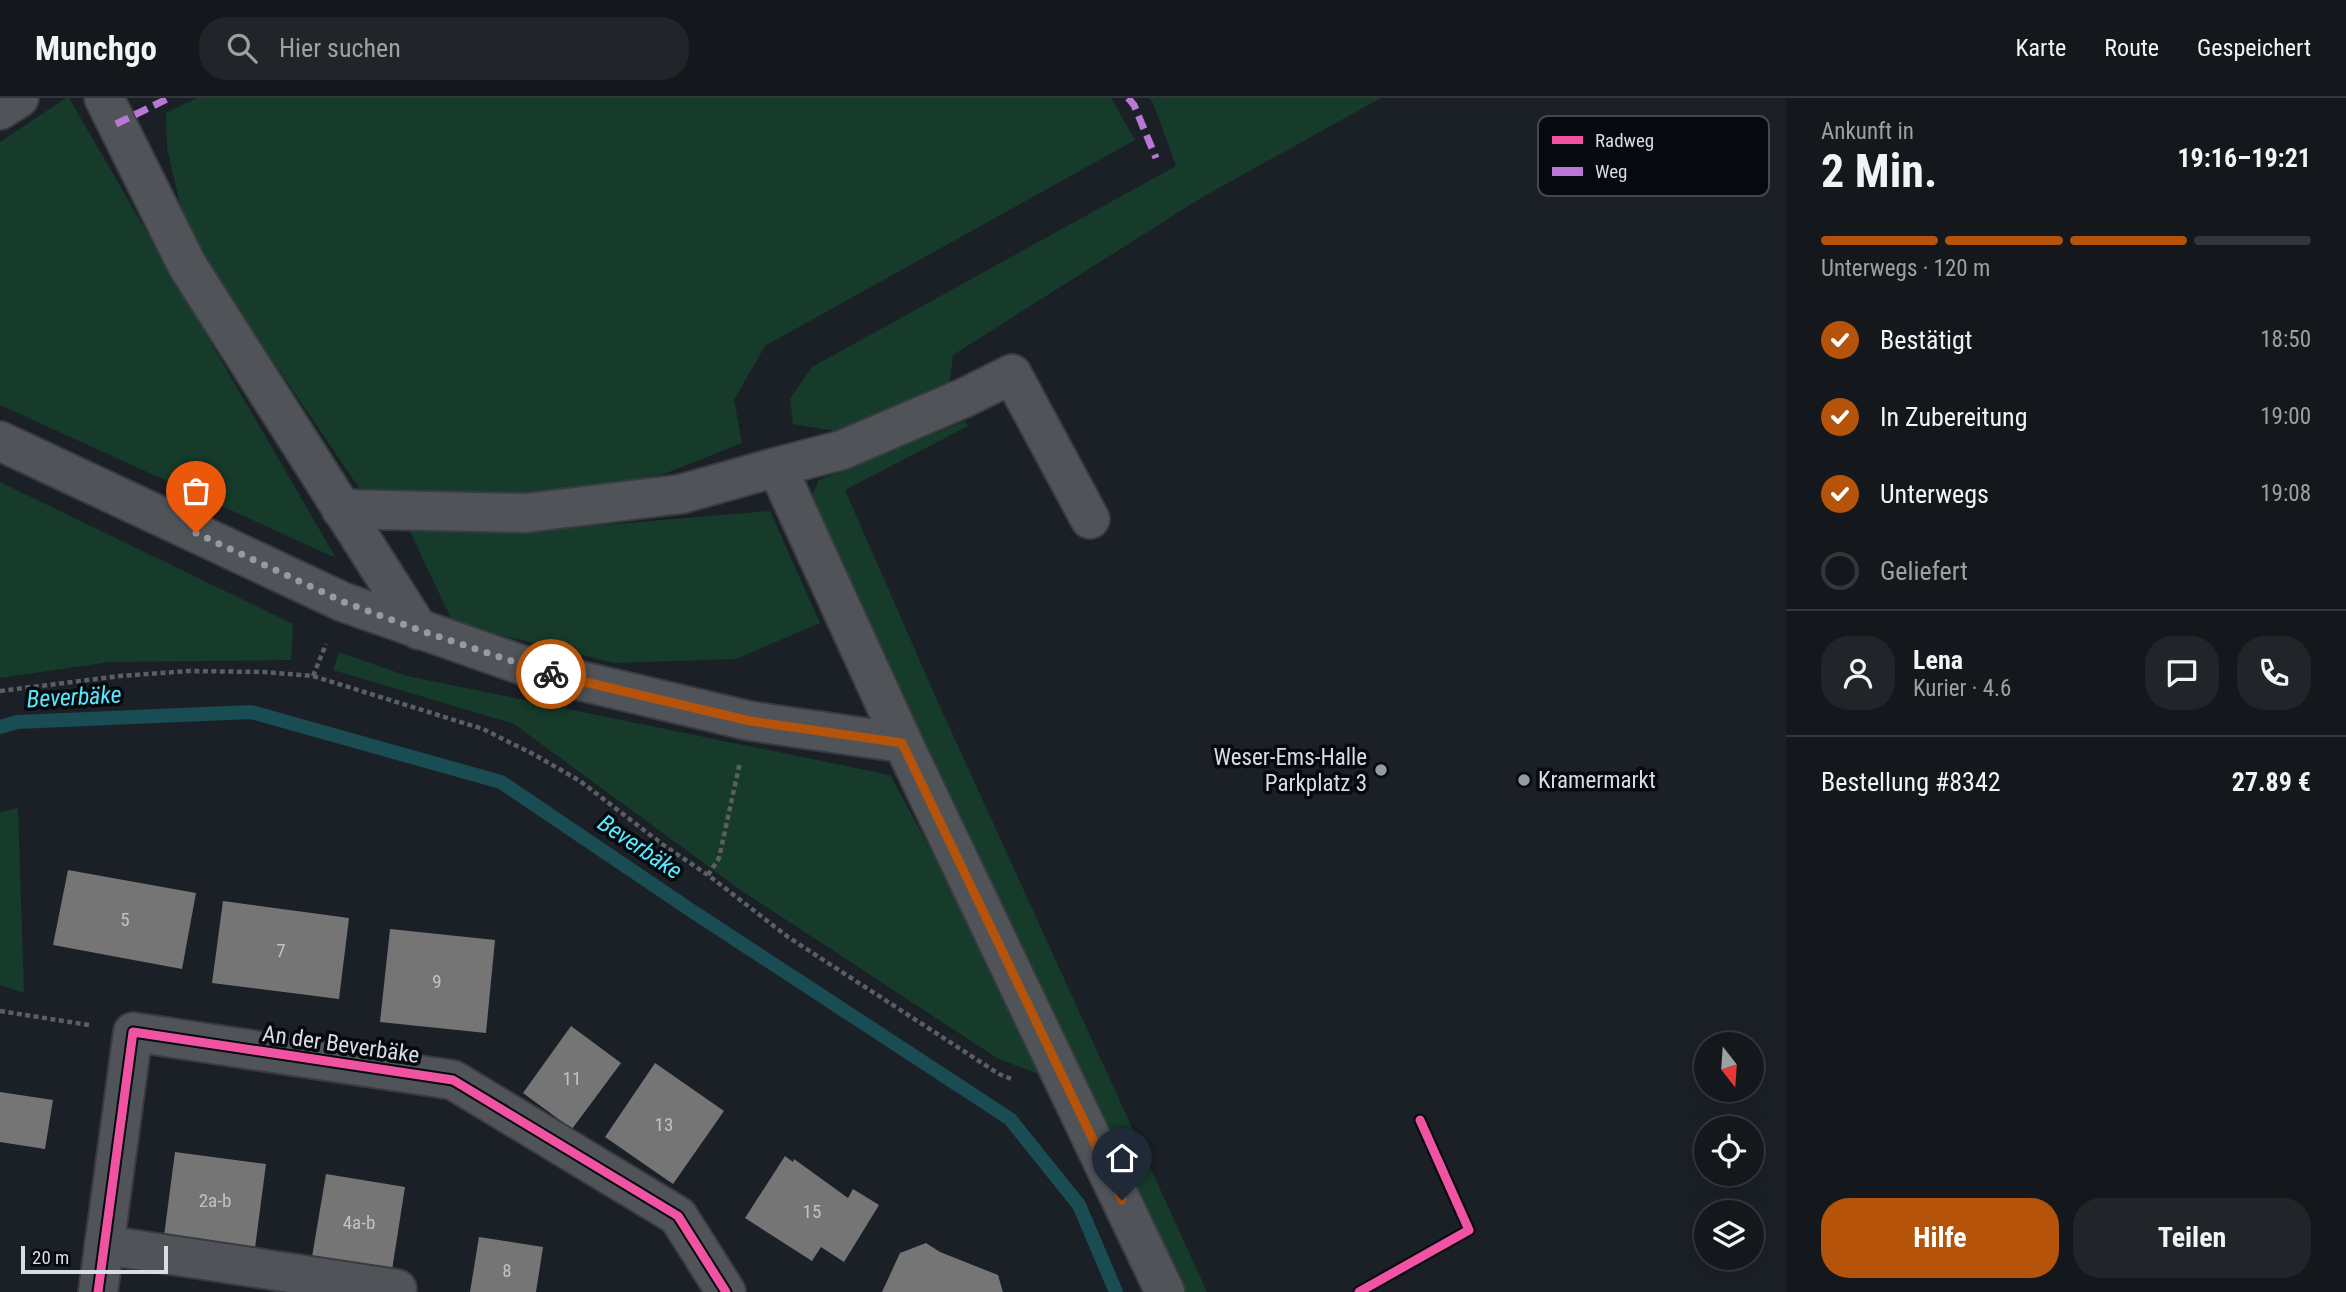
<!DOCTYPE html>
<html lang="de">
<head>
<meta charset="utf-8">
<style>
  body { margin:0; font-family:"Roboto Condensed",sans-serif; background:#212529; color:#f1f3f6; height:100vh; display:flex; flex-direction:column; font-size:26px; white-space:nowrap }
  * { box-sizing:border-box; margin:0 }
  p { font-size:23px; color:#9da0a3 }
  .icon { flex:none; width:38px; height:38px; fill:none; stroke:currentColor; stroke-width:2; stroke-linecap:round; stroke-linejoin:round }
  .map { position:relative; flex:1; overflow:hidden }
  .details { display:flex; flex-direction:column; background:#14181c; width:560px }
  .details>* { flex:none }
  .needle { width:46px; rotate:163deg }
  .tools { position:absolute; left:1694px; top:934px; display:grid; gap:14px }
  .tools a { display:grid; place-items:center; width:70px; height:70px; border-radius:50%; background:#14181c; box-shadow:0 7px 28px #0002,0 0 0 2px #33373b; font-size:35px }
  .scale { position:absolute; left:21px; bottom:18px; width:147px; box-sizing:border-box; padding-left:7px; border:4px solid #d6dde4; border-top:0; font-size:19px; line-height:24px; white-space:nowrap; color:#d6dde4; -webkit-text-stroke:5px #06090d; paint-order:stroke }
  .pin { position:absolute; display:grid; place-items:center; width:60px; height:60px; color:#fff; margin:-72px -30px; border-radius:50% 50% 50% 0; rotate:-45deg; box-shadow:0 0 7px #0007 }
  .pin .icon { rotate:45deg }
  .courier { position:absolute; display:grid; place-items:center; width:70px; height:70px; margin:-35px; border:5px solid #b45309; border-radius:50%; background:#fff; color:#222; box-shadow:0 2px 9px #0007 }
  .headline em { font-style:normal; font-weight:700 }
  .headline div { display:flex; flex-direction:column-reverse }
  .headline { display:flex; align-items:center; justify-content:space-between; height:119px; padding:0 35px }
  h1 { font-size:46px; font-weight:700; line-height:52px }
  .bar { display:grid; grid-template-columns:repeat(4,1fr); gap:10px 7px; align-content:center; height:84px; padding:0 35px }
  .bar i { height:9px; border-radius:5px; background:#33373b }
  .bar .selected { background:#b45309 }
  .bar p { grid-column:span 4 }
  .line { display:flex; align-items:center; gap:18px; padding:0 35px; border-top:2px solid #33373b }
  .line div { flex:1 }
  .round { display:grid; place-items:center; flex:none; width:74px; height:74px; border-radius:28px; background:#212529 }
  ol { padding:0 35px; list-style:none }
  li { display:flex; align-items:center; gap:21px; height:77px }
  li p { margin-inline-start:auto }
  li .icon { padding:7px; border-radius:50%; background:#b45309; color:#fff; stroke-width:4 }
  li:last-child { color:#9da0a3 }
  li i { width:38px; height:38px; border:4px solid #33373b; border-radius:50% }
  .action { display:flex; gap:14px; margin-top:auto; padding:14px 35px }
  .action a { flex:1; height:80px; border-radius:28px; background:#b45309; color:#fff; font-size:28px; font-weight:700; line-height:80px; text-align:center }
  .action a+a { background:#212529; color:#f1f3f6 }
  header { display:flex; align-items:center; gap:42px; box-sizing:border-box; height:98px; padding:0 35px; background:#14181c; border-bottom:2px solid #33373b }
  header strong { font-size:33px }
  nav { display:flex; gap:38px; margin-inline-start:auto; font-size:24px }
  .search { width:490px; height:63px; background:#212529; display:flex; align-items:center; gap:18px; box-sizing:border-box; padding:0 24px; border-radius:28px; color:#9da0a3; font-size:26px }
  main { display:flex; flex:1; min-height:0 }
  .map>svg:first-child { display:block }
</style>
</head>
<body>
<header>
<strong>Munchgo</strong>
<div class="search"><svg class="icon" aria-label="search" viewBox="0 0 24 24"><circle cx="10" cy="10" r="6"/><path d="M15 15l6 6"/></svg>Hier suchen</div>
<nav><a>Karte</a><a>Route</a><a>Gespeichert</a></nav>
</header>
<main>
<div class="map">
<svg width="1786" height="1194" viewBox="0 0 1786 1194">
  <rect width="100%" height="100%" fill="#1a2026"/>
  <g fill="#163b2a">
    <polygon points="66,0 69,0 336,460 0,307 0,44"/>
    <polygon points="197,0 1111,0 1135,42 765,248 734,302 742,345 664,376 586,392 441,399 361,393 187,136 167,50 166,15"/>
    <polygon points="1149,0 1381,0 1201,100 953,257 949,289 842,334 793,326 790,301 812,269 1176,68 1153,5"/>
    <polygon points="965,323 968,328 845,392 937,602 1207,1194 1180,1194 811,400 819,382"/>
    <polygon points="0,384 293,526 291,562 109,564 0,580"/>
    <polygon points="770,413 820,525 736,561 614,565 453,525 408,429 543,432"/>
    <polygon points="339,554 407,578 890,677 936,761 1046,979 997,960 742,793 514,626 333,572"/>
    <polygon points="18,710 24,895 0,887 0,714"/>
  </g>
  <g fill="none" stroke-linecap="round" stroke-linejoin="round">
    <polyline stroke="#1a4c54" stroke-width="14" points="0,629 17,624 251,614 501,684 689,811 1010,1021 1079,1107 1116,1194"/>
  </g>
  <g fill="#757575">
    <polygon points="68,772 196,795 182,871 53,847"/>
    <polygon points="223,803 349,820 339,901 212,885"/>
    <polygon points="390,831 495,842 486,935 380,924"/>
    <polygon points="571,928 621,965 572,1031 523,995"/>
    <polygon points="655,965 724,1013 673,1086 605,1039"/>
    <polygon points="0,994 53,1002 45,1051 0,1044"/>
    <polygon points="175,1054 266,1066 255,1150 164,1138"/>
    <polygon points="785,1058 793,1064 794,1061 848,1100 853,1091 879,1107 844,1164 821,1149 812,1163 745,1120"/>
    <polygon points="326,1076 405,1089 392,1172 312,1159"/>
    <polygon points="479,1139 543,1149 536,1194 470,1194"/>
    <polygon points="926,1145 940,1154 998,1177 1003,1194 882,1194 900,1155"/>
  </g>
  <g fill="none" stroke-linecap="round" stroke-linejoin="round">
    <g stroke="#383c41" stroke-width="42">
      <g id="minor">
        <polyline points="104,0 187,167 419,532"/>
        <polyline points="0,12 19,0"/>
        <polyline points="0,343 343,504 539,573 750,623 903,645 1165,1194"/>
        <polyline points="777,369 842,352 966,299 1012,276 1090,421"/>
        <polyline points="341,411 526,415 681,396 777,369 903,645"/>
        <polyline points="104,1147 397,1191"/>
        <polyline points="98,1194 133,934 453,982 678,1118 726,1194"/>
      </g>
    </g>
    <g stroke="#5b5f63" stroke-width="4.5" stroke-dasharray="5 3.5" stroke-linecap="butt">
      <polyline points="313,578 326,546"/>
      <polyline points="0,593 120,578 188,573 264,574 313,578 483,631 535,657 580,683 662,746 708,777 788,839 999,976 1014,982"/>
      <polyline points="708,777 719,760 740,664"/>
      <polyline points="0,913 89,927"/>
    </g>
    <use href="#minor" stroke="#505459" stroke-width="38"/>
    <g stroke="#ba77d6" stroke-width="7" stroke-dasharray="14 7" stroke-linecap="butt">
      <polyline points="1128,0 1134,7 1156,60"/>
      <polyline points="116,26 169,0"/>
    </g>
    <g stroke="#06090d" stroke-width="13">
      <g id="cycleway">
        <polyline points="98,1194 133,934 453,982 678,1118 726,1194"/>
        <polyline points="1359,1194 1469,1132 1420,1022"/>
      </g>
    </g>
    <use href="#cycleway" stroke="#f153a3" stroke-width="9"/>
  </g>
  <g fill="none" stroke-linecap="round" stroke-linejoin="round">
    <polyline stroke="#949ba2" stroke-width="7" stroke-dasharray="0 12.6" points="196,435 344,504 419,532 551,576"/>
    <polyline stroke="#b45309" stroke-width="9" points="551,576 750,623 902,645 1122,1102"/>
  </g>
  <g fill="#949ba2" stroke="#06090d" stroke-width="2.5">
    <circle cx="1381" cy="672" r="7"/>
    <circle cx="1524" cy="682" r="7"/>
  </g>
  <g text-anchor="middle" stroke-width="7" stroke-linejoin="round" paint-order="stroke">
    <g font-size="19" fill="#bec3c8">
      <text x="125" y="828">5</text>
      <text x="281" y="859">7</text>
      <text x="437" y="890">9</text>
      <text x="572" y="987">11</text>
      <text x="664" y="1033">13</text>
      <text x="215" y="1109">2a-b</text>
      <text x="812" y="1120">15</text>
      <text x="359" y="1131">4a-b</text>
      <text x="507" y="1179">8</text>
    </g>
    <g font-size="23" fill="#d6dde4" stroke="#06090d" text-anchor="end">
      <text x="1367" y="667">Weser-Ems-Halle<tspan x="1367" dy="26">Parkplatz 3</tspan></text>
      <text x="1538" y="690" text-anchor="start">Kramermarkt</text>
    </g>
    <g font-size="23" fill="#d6dde4" stroke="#06090d">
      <text transform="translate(341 946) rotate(8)" y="8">An der Beverbäke</text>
    </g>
    <g font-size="24" font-style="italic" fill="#57e9fe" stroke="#06090d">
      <text transform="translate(74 599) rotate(-3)" y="8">Beverbäke</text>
      <text transform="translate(640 749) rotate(34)" y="8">Beverbäke</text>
    </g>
  </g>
  <rect x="1538" y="18" width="231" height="80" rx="10" fill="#06090d" stroke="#44494e" stroke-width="2"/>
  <rect x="1552" y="38" width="31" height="8" fill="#f153a3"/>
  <rect x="1552" y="69" width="31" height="9" fill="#ba77d6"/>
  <g font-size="19" fill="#d6dde4">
    <text x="1595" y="49">Radweg</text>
    <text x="1595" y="80">Weg</text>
  </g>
</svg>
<div class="tools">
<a><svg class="needle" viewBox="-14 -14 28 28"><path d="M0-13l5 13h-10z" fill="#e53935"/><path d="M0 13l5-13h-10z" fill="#9da0a3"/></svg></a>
<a><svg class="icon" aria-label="locate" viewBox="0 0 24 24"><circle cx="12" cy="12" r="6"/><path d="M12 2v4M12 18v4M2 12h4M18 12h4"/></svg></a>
<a><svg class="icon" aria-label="layers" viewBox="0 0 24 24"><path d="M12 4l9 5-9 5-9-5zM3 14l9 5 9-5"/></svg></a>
</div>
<div class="scale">20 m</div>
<div class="pin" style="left:196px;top:435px;background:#ea580c"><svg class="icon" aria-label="bag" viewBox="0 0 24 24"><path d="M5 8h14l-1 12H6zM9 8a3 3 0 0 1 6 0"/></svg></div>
<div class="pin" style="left:1122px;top:1102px;background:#1f2937"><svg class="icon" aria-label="home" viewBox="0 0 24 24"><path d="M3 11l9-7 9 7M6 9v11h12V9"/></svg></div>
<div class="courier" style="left:551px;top:576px"><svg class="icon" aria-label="bike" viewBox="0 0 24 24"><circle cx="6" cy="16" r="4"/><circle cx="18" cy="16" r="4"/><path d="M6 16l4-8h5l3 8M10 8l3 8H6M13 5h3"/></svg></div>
</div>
<section class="details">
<div class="headline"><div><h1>2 Min.</h1><p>Ankunft in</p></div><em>19:16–19:21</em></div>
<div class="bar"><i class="selected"></i><i class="selected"></i><i class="selected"></i><i></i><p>Unterwegs · 120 m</p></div>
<ol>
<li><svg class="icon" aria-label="check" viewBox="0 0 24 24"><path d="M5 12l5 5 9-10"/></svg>Bestätigt<p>18:50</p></li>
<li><svg class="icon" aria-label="check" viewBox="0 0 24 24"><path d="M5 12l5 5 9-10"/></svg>In Zubereitung<p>19:00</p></li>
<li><svg class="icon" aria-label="check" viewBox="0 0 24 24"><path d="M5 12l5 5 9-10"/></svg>Unterwegs<p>19:08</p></li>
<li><i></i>Geliefert</li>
</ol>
<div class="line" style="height:126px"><a class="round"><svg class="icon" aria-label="person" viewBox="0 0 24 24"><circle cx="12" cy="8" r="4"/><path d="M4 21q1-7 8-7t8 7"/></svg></a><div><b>Lena</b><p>Kurier · 4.6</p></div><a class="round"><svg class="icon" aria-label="chat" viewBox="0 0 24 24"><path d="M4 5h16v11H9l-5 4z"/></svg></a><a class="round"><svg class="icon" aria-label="phone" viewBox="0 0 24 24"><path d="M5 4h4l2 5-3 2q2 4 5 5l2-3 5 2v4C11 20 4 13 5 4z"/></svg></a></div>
<div class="line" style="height:91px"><div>Bestellung #8342</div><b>27.89 €</b></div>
<div class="action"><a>Hilfe</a><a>Teilen</a></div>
</section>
</main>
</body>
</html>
